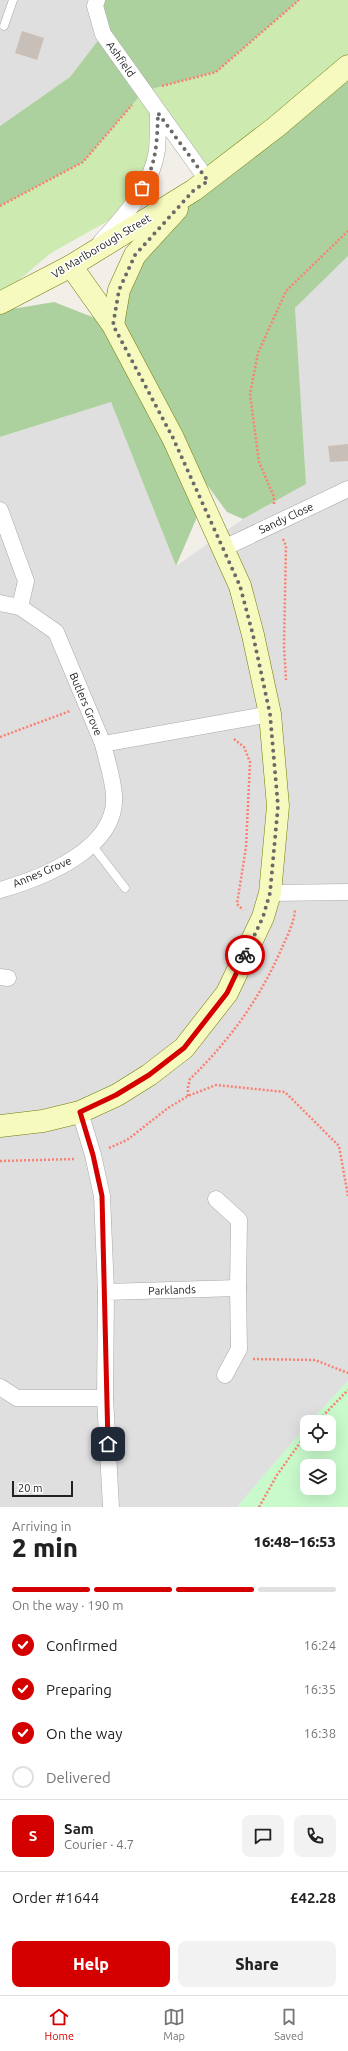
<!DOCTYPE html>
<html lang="en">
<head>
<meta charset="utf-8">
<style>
  body { margin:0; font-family:Ubuntu,sans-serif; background:#f2f2f2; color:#222; height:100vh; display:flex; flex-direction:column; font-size:15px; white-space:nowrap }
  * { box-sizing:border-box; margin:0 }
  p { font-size:13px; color:#767676 }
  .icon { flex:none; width:22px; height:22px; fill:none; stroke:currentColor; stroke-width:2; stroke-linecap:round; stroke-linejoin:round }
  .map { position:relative; height:1507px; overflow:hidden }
  .panel { display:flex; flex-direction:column; background:#fff; flex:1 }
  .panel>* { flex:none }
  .controls { position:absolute; left:300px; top:1415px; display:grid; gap:8px }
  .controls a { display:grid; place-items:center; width:36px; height:36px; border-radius:8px; background:#fff; box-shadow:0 4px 16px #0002; font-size:20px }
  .scale { position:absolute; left:12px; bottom:10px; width:61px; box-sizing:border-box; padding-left:4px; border:2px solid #222; border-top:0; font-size:11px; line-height:14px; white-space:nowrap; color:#222; -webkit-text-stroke:3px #fff; paint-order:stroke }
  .pin { position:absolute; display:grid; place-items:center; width:34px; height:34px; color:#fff; margin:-17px; border-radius:8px; box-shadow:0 2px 6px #0006 }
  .courier { position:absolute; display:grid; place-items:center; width:40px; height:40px; margin:-20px; border:3px solid #d40000; border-radius:50%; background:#fff; color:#222; box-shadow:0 1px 5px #0007 }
  .head em { font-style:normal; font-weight:800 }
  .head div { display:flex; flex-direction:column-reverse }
  .head { display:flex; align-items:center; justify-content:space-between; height:68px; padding:0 12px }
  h1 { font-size:26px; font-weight:800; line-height:30px }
  .bar { display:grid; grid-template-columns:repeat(4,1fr); gap:6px 4px; align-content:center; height:48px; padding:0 12px }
  .bar i { height:5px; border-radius:3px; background:#e0e0e0 }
  .bar .active { background:#d40000 }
  .bar p { grid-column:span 4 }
  .line { display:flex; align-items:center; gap:10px; padding:0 12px; border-top:1px solid #e0e0e0 }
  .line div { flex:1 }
  .round { display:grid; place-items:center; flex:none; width:42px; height:42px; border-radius:8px; background:#f2f2f2 }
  ol { padding:0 12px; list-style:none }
  li { display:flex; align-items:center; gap:12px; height:44px }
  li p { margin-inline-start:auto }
  li .icon { padding:4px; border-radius:50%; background:#d40000; color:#fff; stroke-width:4 }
  li:last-child { color:#767676 }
  li i { width:22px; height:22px; border:2px solid #e0e0e0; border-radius:50% }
  .cta { display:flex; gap:8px; margin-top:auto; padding:8px 12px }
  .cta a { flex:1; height:46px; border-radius:8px; background:#d40000; color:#fff; font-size:16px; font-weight:800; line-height:46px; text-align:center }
  .cta a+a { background:#f2f2f2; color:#222 }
  .dock { display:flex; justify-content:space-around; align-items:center; height:56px; border-top:1px solid #e0e0e0; background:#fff; font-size:11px; color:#767676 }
  .dock a { display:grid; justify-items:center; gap:2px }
  .dock .active { color:#d40000 }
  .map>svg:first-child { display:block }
</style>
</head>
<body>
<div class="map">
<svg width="348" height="1507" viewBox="0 0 348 1507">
  <rect width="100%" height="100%" fill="#f2efe9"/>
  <g fill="#e0dfdf">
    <polygon points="0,0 102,0 103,34 70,77 0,126"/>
    <polygon points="348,256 348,1381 310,1422 307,1422 307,1425 237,1507 0,1507 0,437 111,402 176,566 243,519 306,484 295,308"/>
  </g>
  <polygon fill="#cdebb0" points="299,0 348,0 348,66 208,181 158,113 157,150 131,208 51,253 0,296 0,206 83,162 144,91 216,72"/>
  <g fill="#add19e">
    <polygon points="102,0 299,0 216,72 144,91 83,162 0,206 0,126 70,77 103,34"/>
    <polygon points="348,66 348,256 295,308 306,484 243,519 227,512 174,440 197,517 176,566 111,402 0,437 0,311 54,302 113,325 119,290 194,190"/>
  </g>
  <path fill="#c8facc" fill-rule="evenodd" d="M348,1381V1507H237L307,1425V1444H329V1422H310ZM307,1466H329V1488H307Z"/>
  <g fill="#c7bfb8">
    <polygon points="22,31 44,38 37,60 15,53"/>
    <polygon points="348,444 348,461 330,462 328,446"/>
  </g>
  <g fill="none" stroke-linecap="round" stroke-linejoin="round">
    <g stroke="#a9a9a9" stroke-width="9">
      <g id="lane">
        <polyline points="4,26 13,0"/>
        <polyline points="92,845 125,888"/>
      </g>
    </g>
    <g stroke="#a9a9a9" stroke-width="17">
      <g id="street">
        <polyline points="97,0 95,6 103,34 208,181"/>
        <path d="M100,243C124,216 152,187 157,150C158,138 158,125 158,113"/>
        <polyline points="0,510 26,581 20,607"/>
        <polyline points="224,548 348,489"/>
        <polyline points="0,603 20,607 56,632 103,744 270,714"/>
        <path d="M0,890C42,878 118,849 114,795C113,779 107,761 103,744"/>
        <polyline points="270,893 348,892"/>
        <polyline points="0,977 8,978"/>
        <polyline points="80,1112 93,1155 102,1196 106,1292"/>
        <polyline points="225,1375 239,1349 238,1288"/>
        <polyline points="0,1387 17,1398 105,1398 106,1292 238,1288 239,1220 216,1199"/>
        <polyline points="105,1398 111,1507"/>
      </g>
    </g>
    <g stroke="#707d05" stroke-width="23">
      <g id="secondary">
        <polyline points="0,303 71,266 194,190 276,127 348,66"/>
        <polyline points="113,325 119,290 135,255 177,209"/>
        <polyline points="0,1126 43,1121 80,1112 117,1095 149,1075 184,1048 227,993 263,917 270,893 278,806 270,714 253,635 240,586 173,438 113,325 71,266"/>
      </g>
    </g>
    <g stroke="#fa8072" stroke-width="2.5" stroke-dasharray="2 2" stroke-linecap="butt">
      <polyline points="162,86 216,72 299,0"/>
      <polyline points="0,206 83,162 132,105"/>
      <polyline points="274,504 274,497 259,462 250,394 258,353 286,291 348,231"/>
      <polyline points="283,539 286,546 284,646 286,680"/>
      <polyline points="0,737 70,711"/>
      <polyline points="234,739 244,747 250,762 246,847 237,904 243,910"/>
      <path d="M188,1096V1087L190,1079C229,1041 259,1000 281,950C286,938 294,924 295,910"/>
      <polyline points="109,1148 127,1140 168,1108 188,1096 216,1085 285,1092 339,1146 348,1196"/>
      <polyline points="0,1161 75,1159"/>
      <polyline points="253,1359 315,1360 348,1373"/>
      <polyline points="317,1422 348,1390"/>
      <polyline points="259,1507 277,1475 307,1433"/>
    </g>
    <use href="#lane" stroke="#fff" stroke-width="8"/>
    <use href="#street" stroke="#fff" stroke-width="16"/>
    <use href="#secondary" stroke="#f7fabf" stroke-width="22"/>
  </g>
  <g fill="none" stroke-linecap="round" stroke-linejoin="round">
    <path stroke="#6b6a68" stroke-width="4" stroke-dasharray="0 7.2" d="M142,188C157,163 157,141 158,113L208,181L194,190L135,255L119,290L113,325L173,438L240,586L253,635L270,714L278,806L270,893L263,917L245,955"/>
    <polyline stroke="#d40000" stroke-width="5" points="108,1444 102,1196 93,1155 80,1112 116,1095 149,1075 184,1048 227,993 245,955"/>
  </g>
  <g text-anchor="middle" stroke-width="3" stroke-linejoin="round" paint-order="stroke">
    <g font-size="11" fill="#222" stroke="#fff">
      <text transform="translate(121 59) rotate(55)" y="4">Ashfield</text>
      <text transform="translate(101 246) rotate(-31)" y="4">V8 Marlborough Street</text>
      <text transform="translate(286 518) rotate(-25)" y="4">Sandy Close</text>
      <text transform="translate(86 704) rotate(67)" y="4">Butlers Grove</text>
      <text transform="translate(42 872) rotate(-23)" y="4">Annes Grove</text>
      <text transform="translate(172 1290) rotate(-2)" y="4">Parklands</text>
    </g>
  </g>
</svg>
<div class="controls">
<a><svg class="icon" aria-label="locate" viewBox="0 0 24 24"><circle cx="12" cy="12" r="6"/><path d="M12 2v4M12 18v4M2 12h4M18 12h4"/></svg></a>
<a><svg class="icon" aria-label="layers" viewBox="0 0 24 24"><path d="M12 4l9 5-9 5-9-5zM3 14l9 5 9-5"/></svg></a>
</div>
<div class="scale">20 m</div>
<div class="pin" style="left:142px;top:188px;background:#ea580c"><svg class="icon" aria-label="bag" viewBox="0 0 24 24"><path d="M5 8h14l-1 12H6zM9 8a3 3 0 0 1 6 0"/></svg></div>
<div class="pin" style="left:108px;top:1444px;background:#1f2937"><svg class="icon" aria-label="home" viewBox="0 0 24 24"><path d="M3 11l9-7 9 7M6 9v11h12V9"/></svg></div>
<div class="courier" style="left:245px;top:955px"><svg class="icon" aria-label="bike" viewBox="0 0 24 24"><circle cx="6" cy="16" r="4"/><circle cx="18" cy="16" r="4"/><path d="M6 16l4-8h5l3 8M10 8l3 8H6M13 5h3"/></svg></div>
</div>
<section class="panel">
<div class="head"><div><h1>2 min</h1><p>Arriving in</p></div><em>16:48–16:53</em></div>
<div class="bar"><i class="active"></i><i class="active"></i><i class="active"></i><i></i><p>On the way · 190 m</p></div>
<ol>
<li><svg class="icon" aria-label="check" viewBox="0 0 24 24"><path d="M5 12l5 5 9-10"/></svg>Confirmed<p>16:24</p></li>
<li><svg class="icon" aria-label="check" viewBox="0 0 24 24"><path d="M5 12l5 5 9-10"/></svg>Preparing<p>16:35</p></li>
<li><svg class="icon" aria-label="check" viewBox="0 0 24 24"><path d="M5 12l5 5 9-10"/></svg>On the way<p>16:38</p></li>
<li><i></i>Delivered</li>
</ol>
<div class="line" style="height:72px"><b class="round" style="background:#d40000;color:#fff">S</b><div><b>Sam</b><p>Courier · 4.7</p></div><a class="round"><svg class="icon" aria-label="chat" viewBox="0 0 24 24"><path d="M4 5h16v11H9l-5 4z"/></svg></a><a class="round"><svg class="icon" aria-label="phone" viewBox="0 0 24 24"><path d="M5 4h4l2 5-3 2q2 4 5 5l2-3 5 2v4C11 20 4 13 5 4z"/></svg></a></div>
<div class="line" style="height:52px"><div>Order #1644</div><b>£42.28</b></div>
<div class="cta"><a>Help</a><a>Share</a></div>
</section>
<nav class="dock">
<a class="active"><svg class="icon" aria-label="home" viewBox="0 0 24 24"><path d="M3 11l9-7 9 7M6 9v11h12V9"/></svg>Home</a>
<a><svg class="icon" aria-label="map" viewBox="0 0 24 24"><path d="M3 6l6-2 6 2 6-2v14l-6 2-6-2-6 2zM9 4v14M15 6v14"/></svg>Map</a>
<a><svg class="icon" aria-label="saved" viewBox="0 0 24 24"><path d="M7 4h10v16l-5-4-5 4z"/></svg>Saved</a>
</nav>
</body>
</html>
